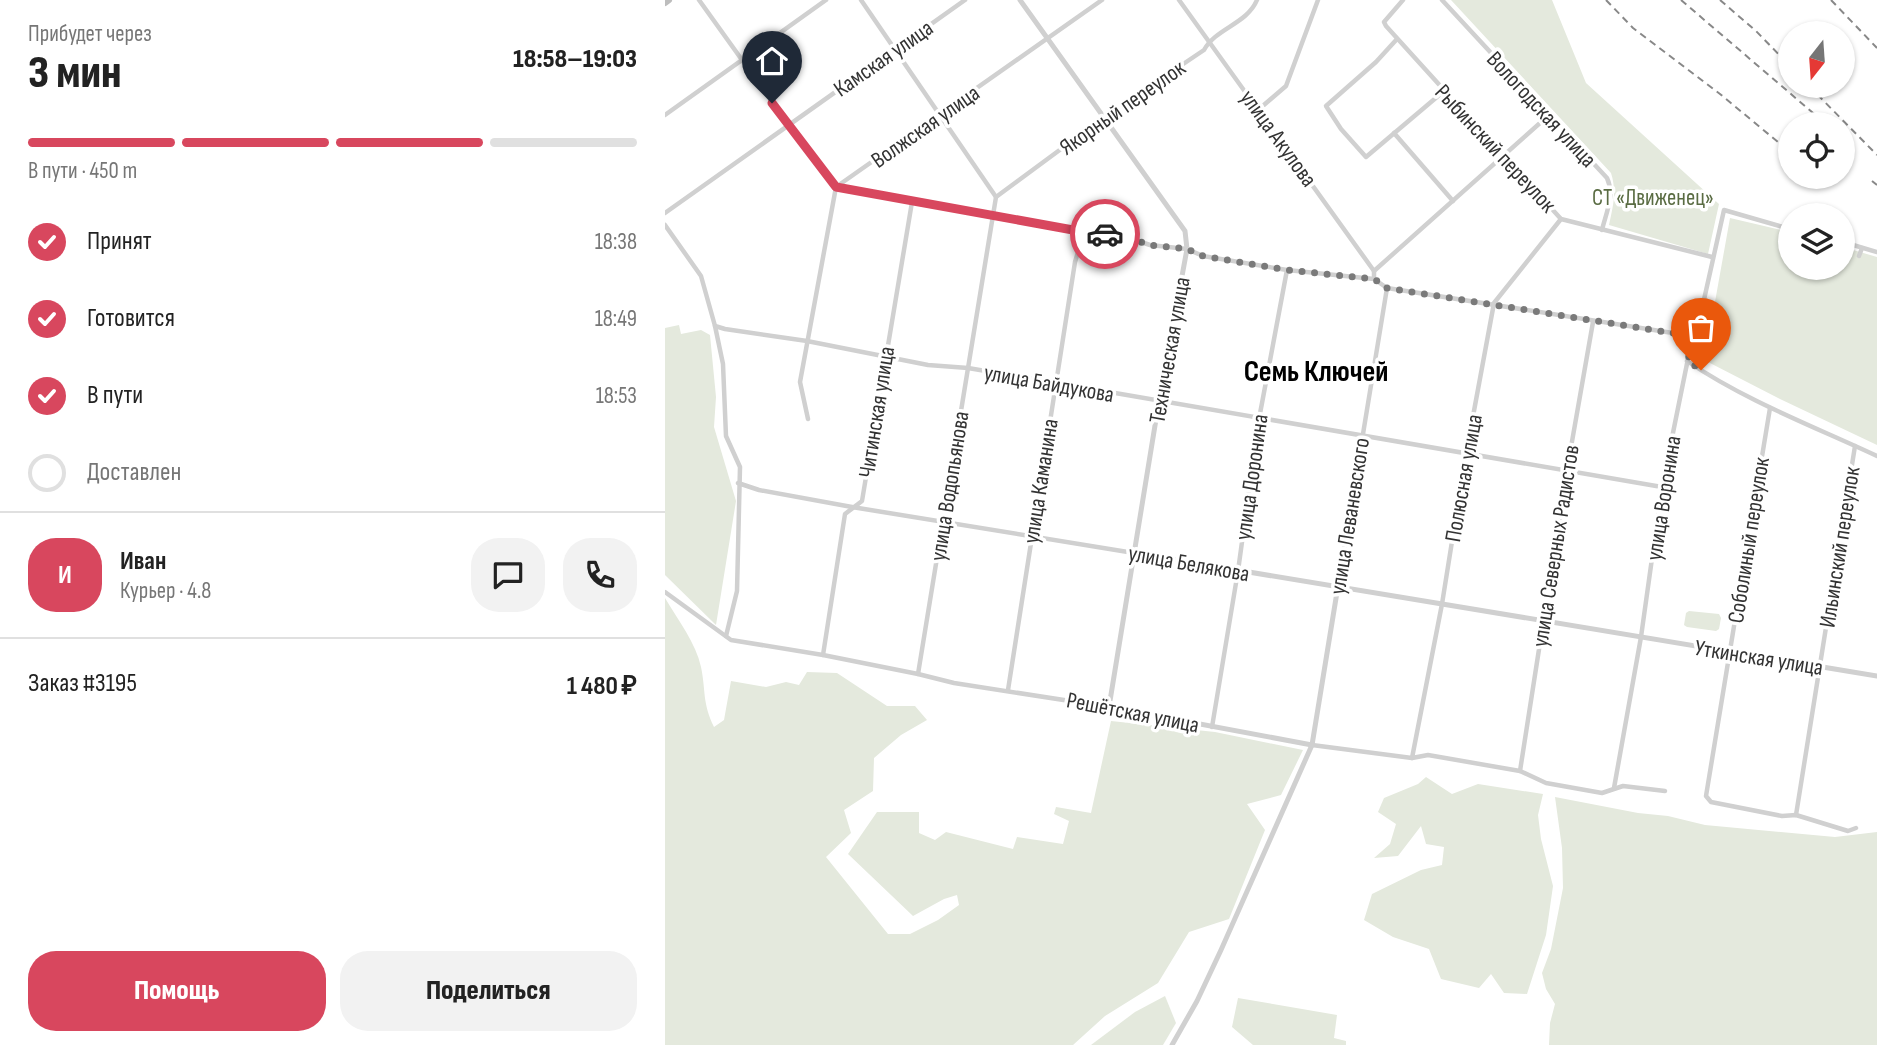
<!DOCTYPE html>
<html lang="ru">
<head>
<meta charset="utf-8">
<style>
  body { margin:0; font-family:"Sofia Sans Condensed",sans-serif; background:#f2f2f2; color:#222; height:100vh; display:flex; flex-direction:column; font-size:26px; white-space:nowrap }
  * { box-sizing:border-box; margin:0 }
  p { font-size:23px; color:#767676 }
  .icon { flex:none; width:38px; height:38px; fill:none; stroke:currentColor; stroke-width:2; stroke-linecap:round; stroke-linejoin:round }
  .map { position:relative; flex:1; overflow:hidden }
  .drawer { display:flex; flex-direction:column; background:#fff; width:665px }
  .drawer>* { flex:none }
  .needle { width:46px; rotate:197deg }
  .tools { position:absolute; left:1113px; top:21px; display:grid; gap:14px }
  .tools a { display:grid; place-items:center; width:77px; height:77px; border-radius:50%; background:#fff; box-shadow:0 2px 5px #0004; font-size:35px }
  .pin { position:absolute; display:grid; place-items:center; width:60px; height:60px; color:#fff; margin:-72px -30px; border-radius:50% 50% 50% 0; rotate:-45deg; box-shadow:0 0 7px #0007 }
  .pin .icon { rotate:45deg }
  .courier { position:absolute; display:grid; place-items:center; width:70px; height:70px; margin:-35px; border:5px solid #d8475e; border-radius:50%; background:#fff; color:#222; box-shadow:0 2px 9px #0007 }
  .summary em { font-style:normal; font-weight:800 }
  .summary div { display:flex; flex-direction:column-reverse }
  .summary { display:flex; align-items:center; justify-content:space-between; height:119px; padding:0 28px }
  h1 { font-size:46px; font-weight:800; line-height:52px }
  .bar { display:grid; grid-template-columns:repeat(4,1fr); gap:10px 7px; align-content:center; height:84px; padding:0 28px }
  .bar i { height:9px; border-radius:5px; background:#e0e0e0 }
  .bar .selected { background:#d8475e }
  .bar p { grid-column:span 4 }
  .line { display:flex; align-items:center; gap:18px; padding:0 28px; border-top:2px solid #e0e0e0 }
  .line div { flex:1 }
  .round { display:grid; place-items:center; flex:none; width:74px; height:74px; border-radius:28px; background:#f2f2f2 }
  ol { padding:0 28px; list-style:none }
  li { display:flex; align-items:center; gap:21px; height:77px }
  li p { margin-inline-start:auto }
  li .icon { padding:7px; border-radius:50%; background:#d8475e; color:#fff; stroke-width:4 }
  li:last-child { color:#767676 }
  li i { width:38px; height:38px; border:4px solid #e0e0e0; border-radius:50% }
  .button { display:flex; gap:14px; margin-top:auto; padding:14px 28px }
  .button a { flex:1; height:80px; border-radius:28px; background:#d8475e; color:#fff; font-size:28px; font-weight:800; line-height:80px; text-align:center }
  .button a+a { background:#f2f2f2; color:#222 }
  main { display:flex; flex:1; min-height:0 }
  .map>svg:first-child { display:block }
</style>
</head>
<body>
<main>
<section class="drawer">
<div class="summary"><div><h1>3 мин</h1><p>Прибудет через</p></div><em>18:58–19:03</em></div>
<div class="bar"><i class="selected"></i><i class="selected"></i><i class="selected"></i><i></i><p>В пути · 450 m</p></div>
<ol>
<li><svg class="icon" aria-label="check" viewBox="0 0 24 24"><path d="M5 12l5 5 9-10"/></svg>Принят<p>18:38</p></li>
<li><svg class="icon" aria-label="check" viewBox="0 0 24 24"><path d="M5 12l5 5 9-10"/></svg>Готовится<p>18:49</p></li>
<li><svg class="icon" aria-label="check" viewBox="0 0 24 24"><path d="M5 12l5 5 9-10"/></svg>В пути<p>18:53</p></li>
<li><i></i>Доставлен</li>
</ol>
<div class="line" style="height:126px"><b class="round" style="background:#d8475e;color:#fff">И</b><div><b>Иван</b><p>Курьер · 4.8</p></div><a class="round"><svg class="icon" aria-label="chat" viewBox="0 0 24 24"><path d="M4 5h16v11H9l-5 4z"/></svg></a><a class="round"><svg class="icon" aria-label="phone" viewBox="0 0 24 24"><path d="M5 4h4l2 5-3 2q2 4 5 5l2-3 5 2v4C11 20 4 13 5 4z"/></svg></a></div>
<div class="line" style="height:91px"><div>Заказ #3195</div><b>1 480 ₽</b></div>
<div class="button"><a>Помощь</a><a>Поделиться</a></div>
</section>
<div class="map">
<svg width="1212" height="1045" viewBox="0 0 1212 1045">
  <rect width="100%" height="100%" fill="#fff"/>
  <g fill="#e4e9dd">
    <path d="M786,0H887L921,83L1054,204L1043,254L944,225C948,206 952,192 946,173Z"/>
    <polygon points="1065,218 1125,232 1125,268 1178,268 1178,247 1212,257 1212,445 1115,399 1043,362 1043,341"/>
    <polygon points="14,325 16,334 36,330 45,335 51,397 49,427 71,501 51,625 0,575 0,328"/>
    <path d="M0,598C13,620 31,643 36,667C41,691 37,702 49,727L59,720L66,681L101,687L121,682L134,685L142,672L172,673L222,706H250L262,720L236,735L209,758L208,791L179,810L186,833L161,857L223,934H245L273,920L294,905L292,895L279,899L248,916L183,854L212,812H254V833L270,840L281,832L348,849L352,837L398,844L404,821L389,814L391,807L426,813L446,721L550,732L638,750L616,795L582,804L600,830L564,919L524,932L493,983L440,1016L408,1045H0Z"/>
    <polygon points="1024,611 1054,614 1056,618 1054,629 1051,631 1022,627 1019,625 1021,613"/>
    <polygon points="761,777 787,794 813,784 878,794 873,815 876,839 888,886 881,935 862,994 839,993 826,974 814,988 776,979 764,949 728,937 699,920 707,894 756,870 777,865 779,847 761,844 756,826 733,856 709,858 725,844 731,824 713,812 719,798 753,784"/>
    <polygon points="890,797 973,813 1003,816 1040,825 1170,837 1212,832 1212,1045 884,1045 885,1023 890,1004 881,989 877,973 886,949 898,888 897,848"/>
    <polygon points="500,996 511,1023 498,1045 426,1045 470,1012"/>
    <polygon points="573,998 672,1015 669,1038 681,1041 681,1045 588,1045 567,1027"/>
  </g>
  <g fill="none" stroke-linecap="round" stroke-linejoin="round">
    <g stroke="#d0d0d0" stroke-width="4.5">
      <polyline points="34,0 123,124 171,187 420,232 455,235 485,245 522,249 538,256 622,270 709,279 722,288 1014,334 1027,339"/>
      <polyline points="196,0 331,197"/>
      <polyline points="514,0 709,271 709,279"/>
      <polyline points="738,0 719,22 721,26 896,219 1047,257"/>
      <path d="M777,0L942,178C950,195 941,213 937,230"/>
      <polyline points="732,39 711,62 661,106 676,129 701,157 779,91"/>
      <polyline points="593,110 621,86 653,0"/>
      <polyline points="0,115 161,0"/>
      <polyline points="729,133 788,201"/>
      <polyline points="0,213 300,0"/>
      <polyline points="0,225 36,276 50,326 60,329 142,341 263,365 303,368 392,383 997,487"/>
      <polyline points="1178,242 1212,252"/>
      <polyline points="1194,256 1197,248"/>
      <polyline points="709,271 884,115"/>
      <polyline points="50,326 58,364 61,436 75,467 72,591 61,636"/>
      <path d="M1022,361C1081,401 1148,426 1212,456"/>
      <polyline points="1105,408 1041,796 1046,802 1117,816 1131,815 1183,831 1191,828"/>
      <polyline points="143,419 135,382 171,187 437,0"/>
      <polyline points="73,483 94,490 187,507 469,553"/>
      <polyline points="673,586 722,288"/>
      <polyline points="0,592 66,640 158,655 253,674 289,683 444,707"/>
      <polyline points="158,655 180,514 197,501 247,202"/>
      <path d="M253,674L331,197L438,118L539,50C551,28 582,24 592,0"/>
      <polyline points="343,690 410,262 419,232"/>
      <polyline points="547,727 573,571 594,419 622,270"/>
      <polyline points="647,745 747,758 763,755 855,771 881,783 937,793 958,786 1000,791"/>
      <polyline points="747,758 777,604 801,454 829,303 896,219"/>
      <polyline points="855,771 902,470 928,322"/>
      <polyline points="949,788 976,637 997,487 1027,339 1032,331 1059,210 1125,229"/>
      <polyline points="1131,815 1190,446"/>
    </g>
    <g stroke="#d0d0d0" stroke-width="5">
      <polyline points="355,0 520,231 522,249 494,401 444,707 647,745"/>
      <polyline points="469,553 1212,676"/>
      <polyline points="507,1045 532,1001 556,950 647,745 673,586"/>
    </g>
    <polyline stroke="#bdbdbd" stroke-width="6" points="0,3 4,0"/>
    <g stroke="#888" stroke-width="2" stroke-dasharray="7 5" stroke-linecap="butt">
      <polyline points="941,0 968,28 1055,94 1125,152"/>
      <polyline points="1016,0 1161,124"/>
      <polyline points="1055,0 1091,31 1125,66"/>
      <polyline points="1166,0 1212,48"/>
      <polyline points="1144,86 1212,155"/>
      <polyline points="1207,181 1212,185"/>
    </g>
  </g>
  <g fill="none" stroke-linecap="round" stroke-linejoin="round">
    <polyline stroke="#7a7a7a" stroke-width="7" stroke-dasharray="0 12.6" points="440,234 455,235 485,245 522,249 538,256 622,270 709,279 722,288 1014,334 1027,339 1023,361 1036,370"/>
    <polyline stroke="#d8475e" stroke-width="9" points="107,103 171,187 419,232 440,234"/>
  </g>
  <g text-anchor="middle" stroke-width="7" stroke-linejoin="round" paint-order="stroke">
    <g font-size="23" fill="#333" stroke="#fff">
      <text transform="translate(218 58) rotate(-35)" y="8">Камская улица</text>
      <text transform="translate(457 107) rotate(-35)" y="8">Якорный переулок</text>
      <text transform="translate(877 109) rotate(47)" y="8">Вологодская улица</text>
      <text transform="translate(260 126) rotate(-35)" y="8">Волжская улица</text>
      <text transform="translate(614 138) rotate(54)" y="8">улица Акулова</text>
      <text transform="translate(831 148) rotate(47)" y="8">Рыбинский переулок</text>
      <text transform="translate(504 350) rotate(-80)" y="8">Техническая улица</text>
      <text transform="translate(384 383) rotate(10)" y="8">улица Байдукова</text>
      <text transform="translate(211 412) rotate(-81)" y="8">Читинская улица</text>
      <text transform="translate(586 477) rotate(-82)" y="8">улица Доронина</text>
      <text transform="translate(798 478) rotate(-80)" y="8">Полюсная улица</text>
      <text transform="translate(375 481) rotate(-81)" y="8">улица Каманина</text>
      <text transform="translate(284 486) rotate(-81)" y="8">улица Водопьянова</text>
      <text transform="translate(998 498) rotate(-81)" y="8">улица Воронина</text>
      <text transform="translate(684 516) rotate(-81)" y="8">улица Леваневского</text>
      <text transform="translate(1083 540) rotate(-81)" y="8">Соболиный переулок</text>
      <text transform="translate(890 546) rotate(-81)" y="8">улица Северных Радистов</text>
      <text transform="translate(1174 547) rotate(-81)" y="8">Ильинский переулок</text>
      <text transform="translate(524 563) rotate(10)" y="8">улица Белякова</text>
      <text transform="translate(1094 657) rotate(9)" y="8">Уткинская улица</text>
      <text transform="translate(468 712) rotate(11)" y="8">Решётская улица</text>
    </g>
    <g font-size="23" fill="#5a6c43" stroke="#fff">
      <text x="988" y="205">СТ «Движенец»</text>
    </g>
    <g font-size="30" font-weight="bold" fill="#000" stroke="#fff">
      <text x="651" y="381">Семь Ключей</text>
    </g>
  </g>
</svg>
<div class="tools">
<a><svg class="needle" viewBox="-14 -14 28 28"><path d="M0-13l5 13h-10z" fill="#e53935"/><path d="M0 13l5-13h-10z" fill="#767676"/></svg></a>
<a><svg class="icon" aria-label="locate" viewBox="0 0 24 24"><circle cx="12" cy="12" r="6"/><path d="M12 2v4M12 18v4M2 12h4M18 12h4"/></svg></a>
<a><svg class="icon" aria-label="layers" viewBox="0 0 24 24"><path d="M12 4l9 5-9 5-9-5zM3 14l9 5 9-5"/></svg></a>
</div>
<div class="pin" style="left:1036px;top:370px;background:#ea580c"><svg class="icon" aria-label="bag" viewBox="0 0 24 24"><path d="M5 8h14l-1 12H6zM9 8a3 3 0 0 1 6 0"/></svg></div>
<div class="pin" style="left:107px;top:103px;background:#1f2937"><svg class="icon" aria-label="home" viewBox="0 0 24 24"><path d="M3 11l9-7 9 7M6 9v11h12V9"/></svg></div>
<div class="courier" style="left:440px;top:234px"><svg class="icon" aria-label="car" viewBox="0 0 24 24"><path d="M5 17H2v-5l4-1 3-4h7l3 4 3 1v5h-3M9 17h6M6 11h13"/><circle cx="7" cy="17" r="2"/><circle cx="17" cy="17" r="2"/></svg></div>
</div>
</main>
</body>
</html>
